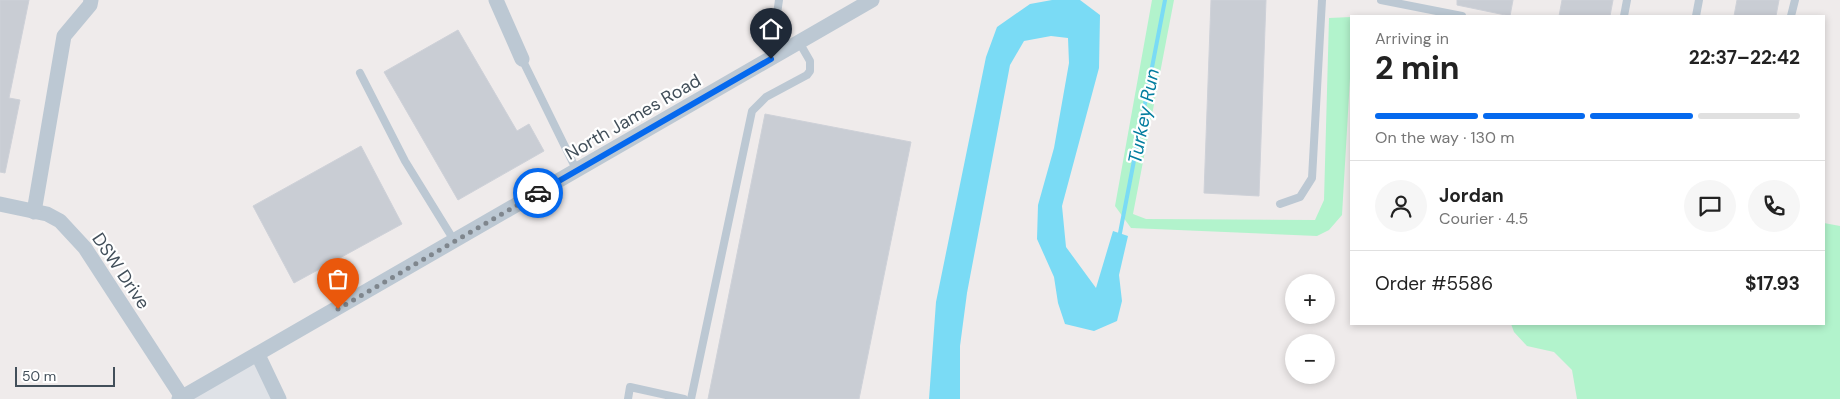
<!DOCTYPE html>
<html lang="en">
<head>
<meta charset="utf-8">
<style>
  body { margin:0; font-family:"DM Sans",sans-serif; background:#f6f6f6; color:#222; height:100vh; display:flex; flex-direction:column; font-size:19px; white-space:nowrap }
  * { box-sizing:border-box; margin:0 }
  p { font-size:16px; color:#767676 }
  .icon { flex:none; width:28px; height:28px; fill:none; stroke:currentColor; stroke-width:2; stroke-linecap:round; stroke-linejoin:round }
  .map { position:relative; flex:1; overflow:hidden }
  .sheet { position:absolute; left:1350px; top:15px; width:475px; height:310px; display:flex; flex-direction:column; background:#fff; border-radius:0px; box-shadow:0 2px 8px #0003 }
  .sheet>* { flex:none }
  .buttons { position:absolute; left:1285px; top:274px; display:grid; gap:10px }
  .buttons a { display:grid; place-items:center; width:50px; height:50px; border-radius:50%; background:#fff; box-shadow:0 2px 8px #0003; font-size:25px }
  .scale { position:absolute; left:15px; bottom:12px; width:100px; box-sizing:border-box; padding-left:5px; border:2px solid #424f5a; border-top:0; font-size:14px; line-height:18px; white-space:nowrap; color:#424f5a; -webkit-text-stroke:4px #fff; paint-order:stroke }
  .pin { position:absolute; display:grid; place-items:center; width:42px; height:42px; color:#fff; margin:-51px -21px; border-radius:50% 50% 50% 0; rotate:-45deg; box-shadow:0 0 5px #0007 }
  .pin .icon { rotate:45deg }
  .courier { position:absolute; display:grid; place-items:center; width:50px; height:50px; margin:-25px; border:4px solid #0569ee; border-radius:50%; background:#fff; color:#222; box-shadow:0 1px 6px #0007 }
  .overview em { font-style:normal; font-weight:700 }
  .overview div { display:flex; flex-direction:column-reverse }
  .overview { display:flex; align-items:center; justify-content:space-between; height:85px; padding:0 25px }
  h1 { font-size:32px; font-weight:700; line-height:38px }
  .bar { display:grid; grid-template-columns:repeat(4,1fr); gap:8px 5px; align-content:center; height:60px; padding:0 25px }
  .bar i { height:6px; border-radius:4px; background:#e0e0e0 }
  .bar .active { background:#0569ee }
  .bar p { grid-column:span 4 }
  .line { display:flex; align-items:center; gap:12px; padding:0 25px; border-top:1px solid #e0e0e0 }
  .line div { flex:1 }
  .round { display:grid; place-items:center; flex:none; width:52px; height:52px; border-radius:26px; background:#f6f6f6 }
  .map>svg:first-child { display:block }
</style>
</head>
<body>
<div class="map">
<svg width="1840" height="399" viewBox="0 0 1840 399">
  <rect width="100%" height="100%" fill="#efebeb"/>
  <polygon fill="#dfe2e7" points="258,355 279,399 179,399"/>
  <g fill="#b2f3cc">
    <polygon points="1152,0 1174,0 1133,214 1146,219 1315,220 1324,200 1329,18 1351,17 1351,61 1342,215 1329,230 1317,236 1131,228 1115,206"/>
    <polygon points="1824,223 1840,226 1840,399 1577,399 1572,370 1554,352 1527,346 1514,332 1511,324 1824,324"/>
  </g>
  <polygon fill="#7adbf5" points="1052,0 1080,0 1100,15 1099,68 1062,206 1066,247 1096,288 1113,231 1128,236 1119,275 1122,301 1117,321 1094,331 1065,324 1058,303 1054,277 1037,239 1038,205 1054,148 1069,63 1068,38 1051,36 1024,41 1010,65 967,293 960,346 960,399 929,399 936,302 986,57 997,27 1030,4"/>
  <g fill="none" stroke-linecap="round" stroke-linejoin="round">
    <polyline stroke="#7adbf5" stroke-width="4" points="1120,233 1165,0"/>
  </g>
  <g fill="#c9cdd4" stroke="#ced1d8">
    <polygon points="0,0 29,0 9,98 20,100 5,173 0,172"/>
    <polygon points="1211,0 1266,0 1259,196 1204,193"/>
    <polygon points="1457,0 1513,0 1510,16 1457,5"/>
    <polygon points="1562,0 1613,0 1610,16 1559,16"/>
    <polygon points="1737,0 1779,0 1776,16 1734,16"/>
    <polygon points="458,30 517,131 529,124 544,151 458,200 384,72"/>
    <polygon points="765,114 911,142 859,399 708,399"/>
    <polygon points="361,146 402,224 294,283 253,206"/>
  </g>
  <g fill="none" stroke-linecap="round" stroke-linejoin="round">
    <g stroke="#bcc8d3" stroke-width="8">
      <polyline points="779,0 777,14 786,50"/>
      <polyline points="1381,0 1462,16"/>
      <polyline points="1624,16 1627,0"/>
      <polyline points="1696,16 1699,0"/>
      <polyline points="1791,16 1795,0"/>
      <polyline points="522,59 577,171"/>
      <polyline points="360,73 405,161 455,242"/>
      <polyline points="1280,204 1300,197 1312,178 1322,0"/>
      <polyline points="628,399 630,387 684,399"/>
      <polyline points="691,399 752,111 766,97 807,75 810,71 810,61 799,42"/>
    </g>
    <g stroke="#bcc8d3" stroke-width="15">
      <polyline points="496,0 522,59"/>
      <polyline points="0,204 47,214 60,221 85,248 182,397"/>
      <polyline points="34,212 64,36 90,5 91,0"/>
      <polyline points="258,355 279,399"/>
      <polyline points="179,399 872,0"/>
    </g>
  </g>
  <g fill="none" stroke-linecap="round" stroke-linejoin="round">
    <polyline stroke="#7f868d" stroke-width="5" stroke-dasharray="0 9" points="338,309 538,193"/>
    <polyline stroke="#0569ee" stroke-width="6" points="538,193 771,59"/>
  </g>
  <g text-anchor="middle" stroke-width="4.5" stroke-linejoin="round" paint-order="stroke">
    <g font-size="18" fill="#424f5a" stroke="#fff">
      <text transform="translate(633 117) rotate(-30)" y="6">North James Road</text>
      <text transform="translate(121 271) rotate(56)" y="6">DSW Drive</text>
    </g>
    <g font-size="19" font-style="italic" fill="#027d9f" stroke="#fff">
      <text transform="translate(1143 116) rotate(-79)" y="7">Turkey Run</text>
    </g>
  </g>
</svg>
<div class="buttons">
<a>+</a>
<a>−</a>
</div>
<div class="scale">50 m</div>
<div class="pin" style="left:338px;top:309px;background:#ea580c"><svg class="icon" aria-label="bag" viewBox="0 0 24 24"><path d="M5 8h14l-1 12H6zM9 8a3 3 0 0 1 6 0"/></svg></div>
<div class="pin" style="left:771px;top:59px;background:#1f2937"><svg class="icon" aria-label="home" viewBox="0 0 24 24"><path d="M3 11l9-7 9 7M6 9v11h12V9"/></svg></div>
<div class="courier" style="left:538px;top:193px"><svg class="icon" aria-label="car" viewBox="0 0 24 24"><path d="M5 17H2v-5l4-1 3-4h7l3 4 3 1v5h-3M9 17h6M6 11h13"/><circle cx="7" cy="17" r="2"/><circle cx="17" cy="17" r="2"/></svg></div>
<section class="sheet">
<div class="overview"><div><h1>2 min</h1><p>Arriving in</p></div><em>22:37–22:42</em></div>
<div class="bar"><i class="active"></i><i class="active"></i><i class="active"></i><i></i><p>On the way · 130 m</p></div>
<div class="line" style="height:90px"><a class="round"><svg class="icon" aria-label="person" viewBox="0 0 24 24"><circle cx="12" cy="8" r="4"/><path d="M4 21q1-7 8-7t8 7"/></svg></a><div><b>Jordan</b><p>Courier · 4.5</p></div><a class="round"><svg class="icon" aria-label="chat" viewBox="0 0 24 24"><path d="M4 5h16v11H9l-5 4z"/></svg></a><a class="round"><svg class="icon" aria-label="phone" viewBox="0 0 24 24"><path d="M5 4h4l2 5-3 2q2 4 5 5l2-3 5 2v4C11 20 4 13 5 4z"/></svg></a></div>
<div class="line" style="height:65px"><div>Order #5586</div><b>$17.93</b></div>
</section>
</div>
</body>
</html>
